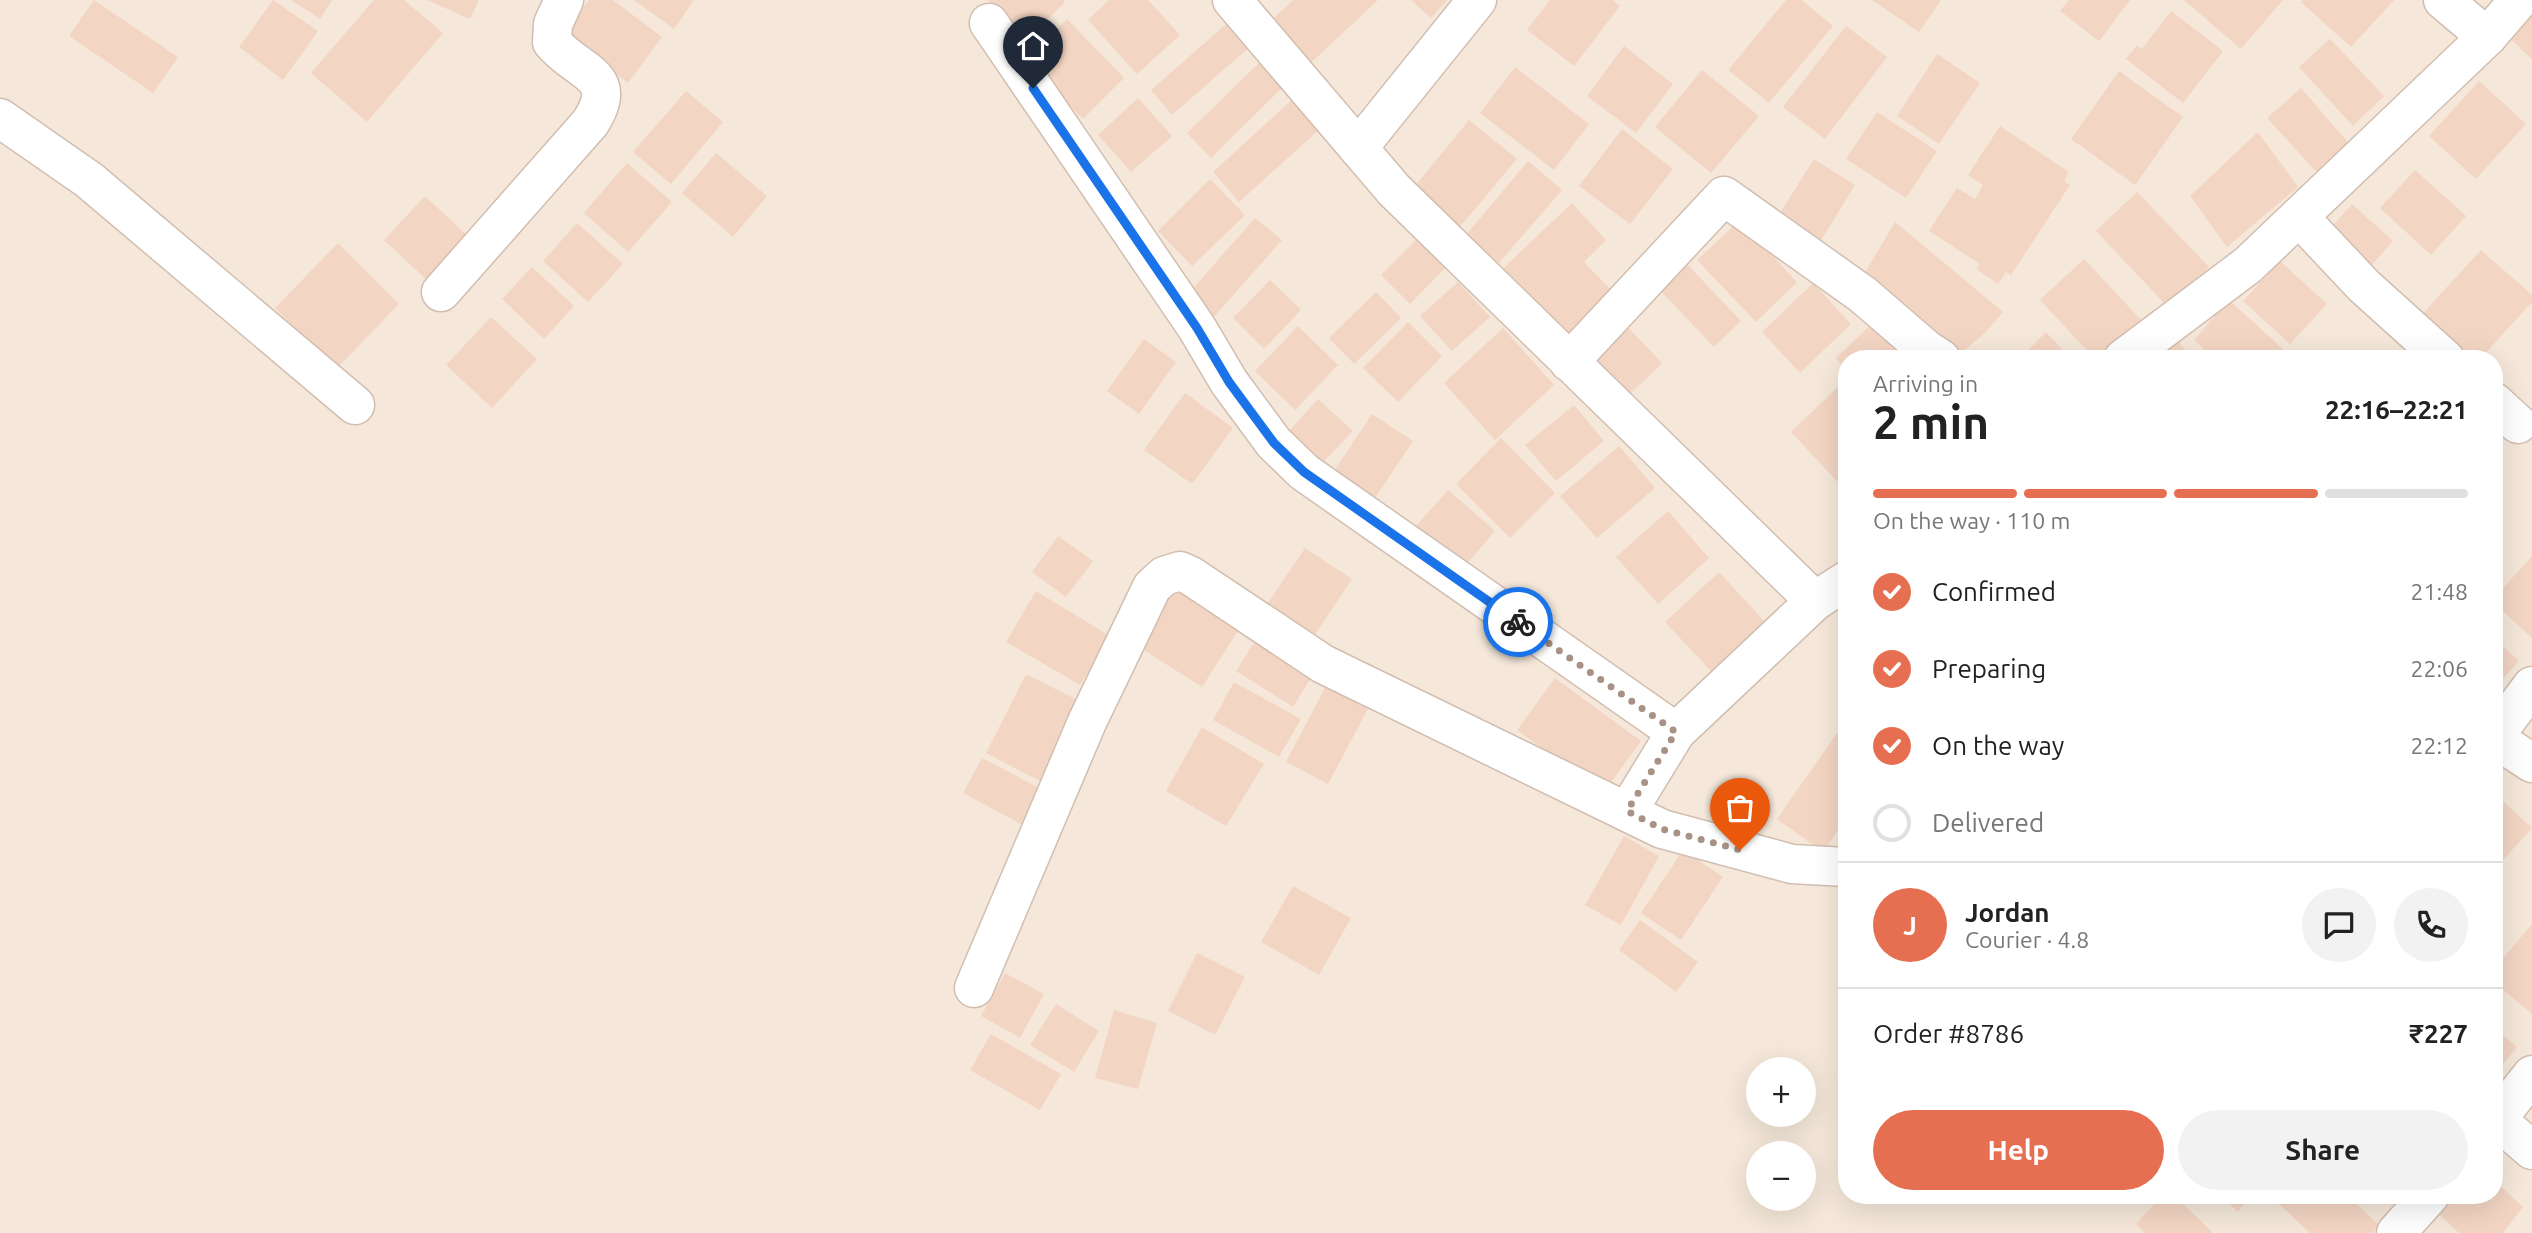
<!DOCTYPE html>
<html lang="en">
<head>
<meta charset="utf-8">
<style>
  body { margin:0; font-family:Ubuntu,sans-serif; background:#f2f2f2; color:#222; height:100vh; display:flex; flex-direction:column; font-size:26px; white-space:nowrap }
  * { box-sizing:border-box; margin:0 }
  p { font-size:23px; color:#767676 }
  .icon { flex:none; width:38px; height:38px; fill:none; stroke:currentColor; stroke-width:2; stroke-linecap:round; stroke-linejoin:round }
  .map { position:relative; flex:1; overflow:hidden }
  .details { position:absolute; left:1838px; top:350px; width:665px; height:854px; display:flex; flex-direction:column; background:#fff; border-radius:28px; box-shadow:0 7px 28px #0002 }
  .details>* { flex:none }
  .fabs { position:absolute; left:1746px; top:1057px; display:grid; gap:14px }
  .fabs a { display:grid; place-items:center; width:70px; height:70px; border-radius:50%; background:#fff; box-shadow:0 7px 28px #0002; font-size:35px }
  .pin { position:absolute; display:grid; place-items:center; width:60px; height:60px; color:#fff; margin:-72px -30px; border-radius:50% 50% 50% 0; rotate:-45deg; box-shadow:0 0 7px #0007 }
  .pin .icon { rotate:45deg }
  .courier { position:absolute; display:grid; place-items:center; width:70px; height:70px; margin:-35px; border:5px solid #1a73e8; border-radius:50%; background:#fff; color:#222; box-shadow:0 2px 9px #0007 }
  .headline em { font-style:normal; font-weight:600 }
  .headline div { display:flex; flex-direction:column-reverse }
  .headline { display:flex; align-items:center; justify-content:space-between; height:119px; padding:0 35px }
  h1 { font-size:46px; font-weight:600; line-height:52px }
  .bar { display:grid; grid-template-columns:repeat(4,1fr); gap:10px 7px; align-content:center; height:84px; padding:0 35px }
  .bar i { height:9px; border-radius:5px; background:#e0e0e0 }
  .bar .current { background:#e76f51 }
  .bar p { grid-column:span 4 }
  .line { display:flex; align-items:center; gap:18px; padding:0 35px; border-top:2px solid #e0e0e0 }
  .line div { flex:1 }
  .round { display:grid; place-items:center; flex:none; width:74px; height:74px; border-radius:37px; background:#f2f2f2 }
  ol { padding:0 35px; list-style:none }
  li { display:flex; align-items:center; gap:21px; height:77px }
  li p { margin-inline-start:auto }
  li .icon { padding:7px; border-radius:50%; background:#e76f51; color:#fff; stroke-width:4 }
  li:last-child { color:#767676 }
  li i { width:38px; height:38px; border:4px solid #e0e0e0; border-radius:50% }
  .primary-button { display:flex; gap:14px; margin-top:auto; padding:14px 35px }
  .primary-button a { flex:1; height:80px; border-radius:42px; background:#e76f51; color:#fff; font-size:28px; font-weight:600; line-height:80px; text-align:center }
  .primary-button a+a { background:#f2f2f2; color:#222 }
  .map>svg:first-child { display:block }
</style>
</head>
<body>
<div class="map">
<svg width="2532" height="1233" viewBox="0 0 2532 1233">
  <rect width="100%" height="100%" fill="#fdf6ec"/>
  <path fill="#f5e8da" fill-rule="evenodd" d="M0,0H2532V1233H0ZM1846,359H2494V1195H1846ZM1759,1069H1804V1115H1759ZM1759,1153H1804V1199H1759Z"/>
  <g fill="#f3d5c3">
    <polygon points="94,0 178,57 153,93 69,36"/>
    <polygon points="273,0 318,31 283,80 239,47"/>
    <polygon points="291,0 332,0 320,19"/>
    <polygon points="374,0 404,0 443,33 367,122 311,73"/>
    <polygon points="427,0 479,0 470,19"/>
    <polygon points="589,0 613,0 662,37 628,83 563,34"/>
    <polygon points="634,0 694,0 674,29"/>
    <polygon points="988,0 1064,0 1065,2 1027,40"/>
    <polygon points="1109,0 1148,0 1180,35 1137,74 1088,20"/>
    <polygon points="1293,0 1378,0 1299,74 1259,32"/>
    <polygon points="1411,0 1447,0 1431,18"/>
    <polygon points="1550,0 1612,0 1620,6 1574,66 1527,30"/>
    <polygon points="1786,0 1802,0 1833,26 1769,103 1728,70"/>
    <polygon points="1872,0 1941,0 1919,32"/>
    <polygon points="2069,0 2130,0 2099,41 2060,11"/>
    <polygon points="2184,0 2283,0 2241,49"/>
    <polygon points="2303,0 2394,0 2351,47 2301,2"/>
    <polygon points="2171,11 2223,51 2183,103 2126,59 2137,45 2142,49"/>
    <polygon points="2532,11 2532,59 2508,37"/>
    <polygon points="1067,19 1124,78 1083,119 1025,60"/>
    <polygon points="1232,19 1253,44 1172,115 1151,90"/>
    <polygon points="1846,26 1887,57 1825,139 1783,107"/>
    <polygon points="2330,39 2384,96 2353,126 2299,67"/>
    <polygon points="1624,46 1673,84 1636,133 1587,96"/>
    <polygon points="1937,54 1980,83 1939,144 1897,116"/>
    <polygon points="1262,60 1285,85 1211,158 1187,133"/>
    <polygon points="1515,67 1589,124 1554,170 1480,113"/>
    <polygon points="1702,70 1759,116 1711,173 1655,127"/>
    <polygon points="2119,71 2183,117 2135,185 2071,139"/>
    <polygon points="2479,81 2526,124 2476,179 2429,136"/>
    <polygon points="2301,88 2353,148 2321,177 2267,118"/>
    <polygon points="686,91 723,122 671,184 633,152"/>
    <polygon points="1138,98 1172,136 1131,172 1098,135"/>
    <polygon points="1294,98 1321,128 1239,202 1213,172"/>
    <polygon points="1877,112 1937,151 1906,198 1846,159"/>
    <polygon points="1469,120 1517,159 1458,229 1411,191"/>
    <polygon points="2000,126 2069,172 2064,181 2070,185 2011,275 2006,272 1998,284 1976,269 1980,264 1929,231 1957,188 1975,199 1983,185 1968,175"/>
    <polygon points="1622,129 1673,169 1630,224 1579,186"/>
    <polygon points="2258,132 2298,187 2227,247 2190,196"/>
    <polygon points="716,153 767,196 733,237 682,193"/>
    <polygon points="1814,159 1855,185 1820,242 1778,216"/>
    <polygon points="1528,161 1562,190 1499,263 1466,235"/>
    <polygon points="627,163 672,202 628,252 584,213"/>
    <polygon points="2415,170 2466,216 2431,255 2380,208"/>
    <polygon points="1210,179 1245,215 1192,266 1158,231"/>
    <polygon points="2137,192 2209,267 2168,307 2096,231"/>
    <polygon points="425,196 471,239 430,283 384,240"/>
    <polygon points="1572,203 1606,240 1584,262 1618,297 1564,348 1495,276"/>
    <polygon points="2352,204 2393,241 2369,268 2328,231"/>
    <polygon points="1255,218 1282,240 1213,318 1187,295"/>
    <polygon points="1739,221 1797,282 1756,322 1697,260"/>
    <polygon points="1895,222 2003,312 1987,331 1958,356 1937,342 1939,333 1917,318 1899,315 1902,302 1860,281"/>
    <polygon points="577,223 623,264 588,302 543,261"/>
    <polygon points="1422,234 1450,263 1410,304 1381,275"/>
    <polygon points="338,243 399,304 336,369 275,308"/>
    <polygon points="2481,250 2532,295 2532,302 2480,359 2453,359 2414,323"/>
    <polygon points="2084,259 2143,322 2105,359 2095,359 2040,300"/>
    <polygon points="2280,261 2327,304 2290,344 2243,301"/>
    <polygon points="1685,262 1741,321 1714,347 1658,288"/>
    <polygon points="532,267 574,306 544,339 502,299"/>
    <polygon points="1270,280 1301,310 1264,349 1233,318"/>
    <polygon points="1458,282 1490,317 1452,351 1420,316"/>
    <polygon points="1813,283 1851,324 1800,373 1762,332"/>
    <polygon points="1376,292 1401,318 1354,364 1329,338"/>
    <polygon points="2229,300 2294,359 2214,359 2194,340"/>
    <polygon points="491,317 537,359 492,408 446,365"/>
    <polygon points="1879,317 1919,359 1846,359 1846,369 1836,358"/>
    <polygon points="1408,322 1442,356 1398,402 1363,368"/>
    <polygon points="1623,322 1662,363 1624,400 1585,359"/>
    <polygon points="1298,326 1338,365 1295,410 1255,371"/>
    <polygon points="1503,328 1554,385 1495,440 1444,383"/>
    <polygon points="2046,332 2071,359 2030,359 2025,353"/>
    <polygon points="1144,339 1176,362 1139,414 1107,391"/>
    <polygon points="2178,341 2193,359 2156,359"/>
    <polygon points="1838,387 1846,396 1846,491 1791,432"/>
    <polygon points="1185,393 1233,428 1192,484 1144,450"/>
    <polygon points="1318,399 1353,431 1322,463 1289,431"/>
    <polygon points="1574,405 1604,441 1556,481 1525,445"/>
    <polygon points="1372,414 1413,441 1369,507 1328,480"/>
    <polygon points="1501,438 1555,493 1510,538 1456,484"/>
    <polygon points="1619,446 1655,488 1597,538 1560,496"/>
    <polygon points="1448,490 1495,531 1463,568 1416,526"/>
    <polygon points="1668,511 1709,558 1658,604 1616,557"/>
    <polygon points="1058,536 1093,561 1066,597 1032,572"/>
    <polygon points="1305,548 1352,579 1308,645 1261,613"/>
    <polygon points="2532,556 2532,638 2494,603 2494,598"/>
    <polygon points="1719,572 1764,621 1711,671 1665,622"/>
    <polygon points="1179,583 1243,623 1202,687 1139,647"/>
    <polygon points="1036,591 1110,636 1080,685 1006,642"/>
    <polygon points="1257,638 1314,673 1293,707 1236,671"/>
    <polygon points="2494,638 2519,661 2494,689"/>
    <polygon points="1026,674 1081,702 1040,781 986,753"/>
    <polygon points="1555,678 1641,741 1603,793 1517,730"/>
    <polygon points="1329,680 1371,703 1328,784 1286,762"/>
    <polygon points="1234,682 1301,719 1279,757 1213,720"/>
    <polygon points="1202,727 1264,764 1226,826 1166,791"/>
    <polygon points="1837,733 1846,739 1846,819 1823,852 1777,819"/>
    <polygon points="982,758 1051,794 1032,830 963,793"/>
    <polygon points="2494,793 2532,828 2494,870"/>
    <polygon points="1624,836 1659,856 1621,925 1585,905"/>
    <polygon points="1683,850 1723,877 1681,940 1641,913"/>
    <polygon points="1293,886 1351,918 1319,975 1261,942"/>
    <polygon points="1640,920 1698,962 1676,992 1619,950"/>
    <polygon points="2532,924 2532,1014 2494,982 2494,969"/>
    <polygon points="1197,953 1245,977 1215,1035 1168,1011"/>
    <polygon points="1005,973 1044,994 1020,1038 981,1016"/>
    <polygon points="1056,1004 1099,1031 1074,1072 1030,1045"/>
    <polygon points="1114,1010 1157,1023 1138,1089 1095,1078"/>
    <polygon points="2494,1027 2517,1047 2494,1075"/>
    <polygon points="991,1034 1061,1074 1040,1110 970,1070"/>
    <polygon points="2494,1180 2523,1207 2503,1233 2459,1233 2435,1211 2449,1195 2494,1195"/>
    <polygon points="2163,1195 2174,1195 2213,1233 2145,1233 2136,1224"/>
    <polygon points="2220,1195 2250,1195 2238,1212"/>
    <polygon points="2283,1195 2347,1195 2379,1225 2372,1233 2310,1233 2277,1202"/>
  </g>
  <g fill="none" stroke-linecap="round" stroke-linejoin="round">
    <g stroke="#d1beb0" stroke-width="41">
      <g id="minor">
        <polyline points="1232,0 1394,190 1815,601 1846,581"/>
        <polyline points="2443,0 2487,37"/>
        <polyline points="989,23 1197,328 1229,382 1274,443 1304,472 1676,732"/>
        <polyline points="0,118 89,180 355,405"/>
        <polyline points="1358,148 1477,0"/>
        <polyline points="2300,218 2364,286 2445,359"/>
        <path d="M441,292L590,123C622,74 578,74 552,42L553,24L564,0"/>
        <polyline points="2123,359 2248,265 2487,37 2519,0"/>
        <polyline points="1569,362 1724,196 1862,294 1927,350 1941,359"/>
        <polyline points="2494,402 2518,424"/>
        <polyline points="2494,737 2532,686"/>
        <polyline points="2494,738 2532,763"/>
        <polyline points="1627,812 1662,829 1792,864 1846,867"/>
        <polyline points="974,988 1087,722 1152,587 1164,576 1180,571 1191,576 1323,664 1627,812 1676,732 1815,601"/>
        <polyline points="2497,1120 2532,1150"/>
        <polyline points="2494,1123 2532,1075"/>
        <polyline points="2396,1233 2430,1195"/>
      </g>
    </g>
    <use href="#minor" stroke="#fff" stroke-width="38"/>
  </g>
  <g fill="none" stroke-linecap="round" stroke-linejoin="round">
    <polyline stroke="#a89285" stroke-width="7" stroke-dasharray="0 12.6" points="1518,622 1676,732 1627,811 1662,829 1740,850"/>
    <polyline stroke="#1a73e8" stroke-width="9" points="1033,88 1197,328 1229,382 1274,443 1304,472 1518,622"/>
  </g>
</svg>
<div class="fabs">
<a>+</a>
<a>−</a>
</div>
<div class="pin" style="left:1740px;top:850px;background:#ea580c"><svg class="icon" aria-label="bag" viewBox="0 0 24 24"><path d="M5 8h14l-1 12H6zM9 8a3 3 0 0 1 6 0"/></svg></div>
<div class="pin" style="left:1033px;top:88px;background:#1f2937"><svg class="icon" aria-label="home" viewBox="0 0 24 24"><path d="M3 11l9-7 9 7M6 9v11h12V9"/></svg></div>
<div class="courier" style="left:1518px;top:622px"><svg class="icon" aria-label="bike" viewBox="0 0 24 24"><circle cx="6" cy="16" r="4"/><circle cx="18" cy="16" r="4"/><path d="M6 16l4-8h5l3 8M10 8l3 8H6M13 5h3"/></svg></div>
<section class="details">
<div class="headline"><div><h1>2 min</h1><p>Arriving in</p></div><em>22:16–22:21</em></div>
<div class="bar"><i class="current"></i><i class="current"></i><i class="current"></i><i></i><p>On the way · 110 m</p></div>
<ol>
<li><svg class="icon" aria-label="check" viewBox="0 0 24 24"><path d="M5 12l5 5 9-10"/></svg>Confirmed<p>21:48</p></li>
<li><svg class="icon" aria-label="check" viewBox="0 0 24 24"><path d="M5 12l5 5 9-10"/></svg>Preparing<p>22:06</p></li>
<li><svg class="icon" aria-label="check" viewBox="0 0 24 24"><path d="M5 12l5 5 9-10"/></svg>On the way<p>22:12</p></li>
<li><i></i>Delivered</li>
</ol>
<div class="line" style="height:126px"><b class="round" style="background:#e76f51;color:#fff">J</b><div><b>Jordan</b><p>Courier · 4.8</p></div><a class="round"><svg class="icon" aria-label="chat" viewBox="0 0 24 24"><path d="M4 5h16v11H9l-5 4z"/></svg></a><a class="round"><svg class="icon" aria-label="phone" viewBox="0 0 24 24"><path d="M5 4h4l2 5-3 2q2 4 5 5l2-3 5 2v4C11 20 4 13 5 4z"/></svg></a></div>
<div class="line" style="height:91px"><div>Order #8786</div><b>₹227</b></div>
<div class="primary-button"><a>Help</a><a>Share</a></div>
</section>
</div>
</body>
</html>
